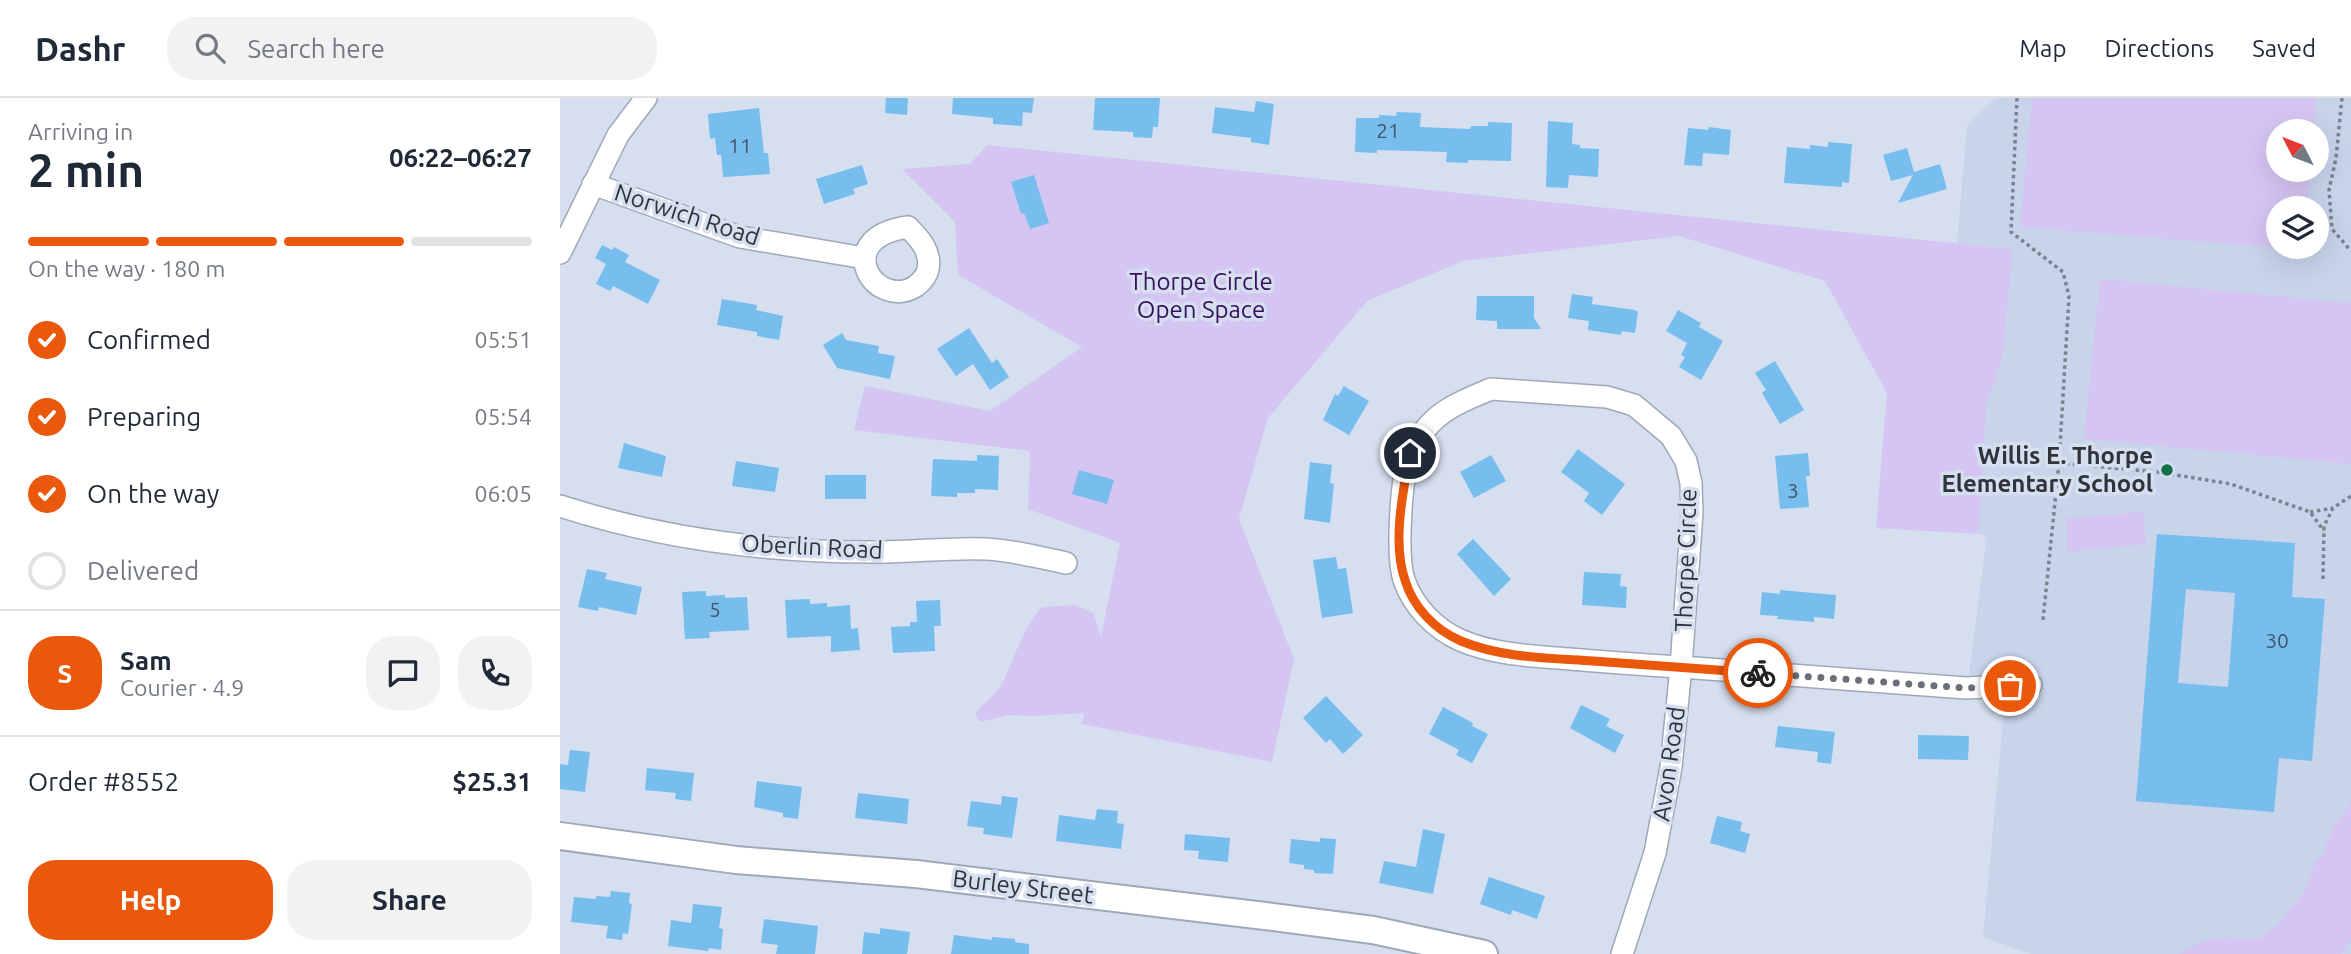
<!DOCTYPE html>
<html lang="en">
<head>
<meta charset="utf-8">
<style>
  body { margin:0; font-family:Ubuntu,sans-serif; background:#f2f2f3; color:#1f2937; height:100vh; display:flex; flex-direction:column; font-size:26px; white-space:nowrap }
  * { box-sizing:border-box; margin:0 }
  p { font-size:23px; color:#747a83 }
  .icon { flex:none; width:38px; height:38px; fill:none; stroke:currentColor; stroke-width:2; stroke-linecap:round; stroke-linejoin:round }
  .map { position:relative; flex:1; overflow:hidden }
  .panel { display:flex; flex-direction:column; background:#fff; width:560px }
  .panel>* { flex:none }
  .needle { width:46px; rotate:312deg }
  .buttons { position:absolute; left:1706px; top:21px; display:grid; gap:14px }
  .buttons a { display:grid; place-items:center; width:63px; height:63px; border-radius:50%; background:#fff; box-shadow:0 7px 28px #0002; font-size:35px }
  .pin { position:absolute; display:grid; place-items:center; width:60px; height:60px; color:#fff; margin:-30px; border:4px solid #fff; border-radius:50%; box-shadow:0 2px 7px #0007 }
  .courier { position:absolute; display:grid; place-items:center; width:70px; height:70px; margin:-35px; border:5px solid #ea580c; border-radius:50%; background:#fff; color:#222; box-shadow:0 2px 9px #0007 }
  .headline em { font-style:normal; font-weight:700 }
  .headline div { display:flex; flex-direction:column-reverse }
  .headline { display:flex; align-items:center; justify-content:space-between; height:119px; padding:0 28px }
  h1 { font-size:46px; font-weight:700; line-height:52px }
  .bar { display:grid; grid-template-columns:repeat(4,1fr); gap:10px 7px; align-content:center; height:84px; padding:0 28px }
  .bar i { height:9px; border-radius:5px; background:#e0e1e3 }
  .bar .selected { background:#ea580c }
  .bar p { grid-column:span 4 }
  .line { display:flex; align-items:center; gap:18px; padding:0 28px; border-top:2px solid #e0e1e3 }
  .line div { flex:1 }
  .round { display:grid; place-items:center; flex:none; width:74px; height:74px; border-radius:28px; background:#f2f2f3 }
  ol { padding:0 28px; list-style:none }
  li { display:flex; align-items:center; gap:21px; height:77px }
  li p { margin-inline-start:auto }
  li .icon { padding:7px; border-radius:50%; background:#ea580c; color:#fff; stroke-width:4 }
  li:last-child { color:#747a83 }
  li i { width:38px; height:38px; border:4px solid #e0e1e3; border-radius:50% }
  .action { display:flex; gap:14px; margin-top:auto; padding:14px 28px }
  .action a { flex:1; height:80px; border-radius:28px; background:#ea580c; color:#fff; font-size:28px; font-weight:700; line-height:80px; text-align:center }
  .action a+a { background:#f2f2f3; color:#1f2937 }
  header { display:flex; align-items:center; gap:42px; box-sizing:border-box; height:98px; padding:0 35px; background:#fff; border-bottom:2px solid #e0e1e3 }
  header strong { font-size:33px }
  nav { display:flex; gap:38px; margin-inline-start:auto; font-size:24px }
  .search { width:490px; height:63px; background:#f2f2f3; display:flex; align-items:center; gap:18px; box-sizing:border-box; padding:0 24px; border-radius:28px; color:#747a83; font-size:26px }
  main { display:flex; flex:1; min-height:0 }
  .map>svg:first-child { display:block }
</style>
</head>
<body>
<header>
<strong>Dashr</strong>
<div class="search"><svg class="icon" aria-label="search" viewBox="0 0 24 24"><circle cx="10" cy="10" r="6"/><path d="M15 15l6 6"/></svg>Search here</div>
<nav><a>Map</a><a>Directions</a><a>Saved</a></nav>
</header>
<main>
<section class="panel">
<div class="headline"><div><h1>2 min</h1><p>Arriving in</p></div><em>06:22–06:27</em></div>
<div class="bar"><i class="selected"></i><i class="selected"></i><i class="selected"></i><i></i><p>On the way · 180 m</p></div>
<ol>
<li><svg class="icon" aria-label="check" viewBox="0 0 24 24"><path d="M5 12l5 5 9-10"/></svg>Confirmed<p>05:51</p></li>
<li><svg class="icon" aria-label="check" viewBox="0 0 24 24"><path d="M5 12l5 5 9-10"/></svg>Preparing<p>05:54</p></li>
<li><svg class="icon" aria-label="check" viewBox="0 0 24 24"><path d="M5 12l5 5 9-10"/></svg>On the way<p>06:05</p></li>
<li><i></i>Delivered</li>
</ol>
<div class="line" style="height:126px"><b class="round" style="background:#ea580c;color:#fff">S</b><div><b>Sam</b><p>Courier · 4.9</p></div><a class="round"><svg class="icon" aria-label="chat" viewBox="0 0 24 24"><path d="M4 5h16v11H9l-5 4z"/></svg></a><a class="round"><svg class="icon" aria-label="phone" viewBox="0 0 24 24"><path d="M5 4h4l2 5-3 2q2 4 5 5l2-3 5 2v4C11 20 4 13 5 4z"/></svg></a></div>
<div class="line" style="height:91px"><div>Order #8552</div><b>$25.31</b></div>
<div class="action"><a>Help</a><a>Share</a></div>
</section>
<div class="map">
<svg width="1791" height="856" viewBox="0 0 1791 856">
  <rect width="100%" height="100%" fill="#d6dfef"/>
  <path fill="#c7d4ea" fill-rule="evenodd" d="M1435,0H1791V856H1471L1423,839L1444,612L1409,575L1427,438L1419,436L1426,300L1453,151L1397,145L1407,28ZM1718,33H1757V72H1718ZM1718,110H1757V149H1718Z"/>
  <g fill="#d5c5f2">
    <polygon points="1472,0 1756,0 1754,33 1718,33 1718,72 1750,72 1747,110 1718,110 1718,149 1744,149 1743,152 1460,129"/>
    <path d="M427,47L1453,151L1442,261L1426,308L1419,436L1316,430L1327,295L1265,183L1119,138L903,163L807,203L708,320L679,421L734,561L712,664L522,626L524,615L472,618L448,617L420,624L415,615C424,605 439,594 444,582C456,556 462,531 482,509L515,507L533,515L541,539L560,445L468,411L470,353L294,332L305,288L430,313L522,249L398,177L395,124L342,71L410,66Z"/>
    <polygon points="1540,181 1791,205 1791,366 1524,341"/>
    <polygon points="1583,414 1586,446 1507,454 1506,420"/>
    <polygon points="1791,705 1791,843 1781,856 1619,856 1637,846 1652,841 1670,839 1690,842 1703,839 1719,826 1745,792 1755,765 1764,754 1772,731"/>
  </g>
  <g fill="#77bdee" fill-rule="evenodd">
    <polygon points="326,0 348,0 347,17 325,15"/>
    <polygon points="393,0 474,0 472,15 463,14 462,28 433,26 433,20 392,16"/>
    <polygon points="535,0 600,0 598,29 593,29 592,40 573,39 573,34 533,32"/>
    <polygon points="696,3 714,6 709,47 691,44 691,40 652,35 655,9 694,14"/>
    <polygon points="199,10 204,55 208,55 210,76 163,79 161,57 157,57 155,40 150,41 148,16"/>
    <polygon points="837,14 861,15 860,29 910,31 911,28 928,28 928,24 952,25 951,63 908,62 908,65 886,64 887,54 817,52 817,55 795,54 796,20 819,20 819,17 836,18"/>
    <polygon points="988,23 1013,25 1012,46 1020,47 1020,50 1039,51 1038,79 1009,77 1008,90 986,89"/>
    <polygon points="1149,29 1171,32 1169,57 1143,55 1142,68 1124,67 1128,30 1148,32"/>
    <polygon points="1268,44 1292,46 1289,85 1282,84 1282,89 1224,85 1227,49 1250,51 1250,47 1268,49"/>
    <polygon points="1347,50 1354,74 1380,66 1387,91 1338,105 1353,77 1331,83 1323,57"/>
    <polygon points="302,67 308,86 293,91 295,96 264,106 256,81"/>
    <polygon points="474,77 489,125 470,131 464,115 461,116 451,84"/>
    <polygon points="42,147 52,152 54,149 69,157 65,164 100,182 88,206 53,188 50,193 36,186 46,166 35,160"/>
    <polygon points="1012,196 1033,199 1032,206 1075,212 1078,214 1075,235 1062,233 1061,237 1028,232 1029,223 1008,220"/>
    <polygon points="917,198 974,198 974,220 981,231 937,231 937,223 916,222"/>
    <polygon points="162,201 197,207 196,212 223,218 219,242 197,238 197,234 157,227"/>
    <polygon points="1118,212 1141,225 1139,229 1163,243 1141,282 1119,269 1125,259 1121,257 1127,245 1106,233"/>
    <polygon points="409,230 432,265 437,261 449,279 430,292 413,266 396,278 377,251"/>
    <polygon points="282,235 286,242 319,248 318,255 335,258 330,281 277,270 263,247"/>
    <polygon points="1215,263 1244,312 1220,326 1202,295 1206,292 1195,275"/>
    <polygon points="784,288 809,303 789,337 763,322 775,296 778,298"/>
    <polygon points="64,345 106,358 102,379 58,370"/>
    <polygon points="1018,351 1065,386 1042,417 1024,403 1029,395 1001,374"/>
    <polygon points="1248,355 1250,378 1246,378 1249,409 1220,411 1215,358"/>
    <polygon points="417,357 439,358 438,392 415,391 415,395 397,395 397,399 371,398 373,361 417,363"/>
    <polygon points="931,357 946,383 914,400 900,374"/>
    <polygon points="176,363 219,370 215,394 172,388"/>
    <polygon points="750,364 772,367 770,385 774,386 770,425 744,421"/>
    <polygon points="519,372 554,382 547,406 512,396"/>
    <rect x="265" y="377" width="41" height="24"/>
    <path d="M1597,436L1735,445L1732,499L1765,501L1752,663L1719,660L1714,714L1576,703ZM1626,491L1675,495L1668,589L1618,585Z"/>
    <polygon points="913,441 951,481 934,498 897,456"/>
    <polygon points="776,459 778,471 786,470 793,515 762,520 753,462"/>
    <polygon points="27,471 47,475 45,481 82,489 76,517 39,509 38,513 18,509"/>
    <polygon points="1024,474 1061,476 1060,488 1067,489 1066,510 1022,507"/>
    <polygon points="1220,492 1276,497 1274,521 1254,519 1254,524 1217,521 1218,518 1200,517 1202,494 1220,496"/>
    <polygon points="146,493 146,498 165,497 165,500 187,499 189,532 149,534 150,540 125,541 122,494"/>
    <polygon points="250,501 250,506 267,505 267,509 290,507 291,531 298,530 300,552 271,554 271,538 227,540 225,502"/>
    <polygon points="380,502 381,528 374,528 375,553 333,555 331,529 350,528 350,524 357,524 356,503"/>
    <polygon points="766,598 803,637 783,656 770,641 766,645 743,620"/>
    <polygon points="1021,607 1050,621 1046,628 1064,637 1055,655 1010,630"/>
    <polygon points="883,609 913,625 912,628 928,636 912,665 896,657 899,652 869,636"/>
    <polygon points="1218,628 1275,634 1271,666 1257,664 1258,654 1215,649"/>
    <polygon points="1358,637 1409,638 1408,662 1358,661"/>
    <polygon points="10,652 30,654 25,694 0,691 0,666 8,667"/>
    <polygon points="87,670 134,675 131,703 115,701 116,695 85,692"/>
    <polygon points="197,683 242,689 238,721 223,719 223,715 194,709"/>
    <polygon points="298,695 349,701 347,726 295,720"/>
    <polygon points="442,698 458,700 452,740 423,736 424,730 407,728 411,703 441,707"/>
    <polygon points="537,711 558,713 557,725 564,726 561,751 496,743 499,717 535,722"/>
    <polygon points="1157,718 1182,724 1180,733 1190,736 1185,755 1150,745"/>
    <polygon points="863,731 885,736 873,796 819,785 824,763 856,769"/>
    <polygon points="625,736 670,740 668,764 638,761 639,753 624,752"/>
    <polygon points="760,740 776,741 773,776 754,775 754,772 744,771 744,767 729,765 731,741 760,744"/>
    <polygon points="929,779 985,798 977,821 952,812 951,817 920,806"/>
    <polygon points="51,793 70,795 69,805 72,806 68,836 63,835 62,842 46,840 48,828 11,824 14,799 36,801 36,798 50,799"/>
    <polygon points="133,806 162,809 159,830 163,831 161,852 149,850 148,853 108,848 111,822 131,825"/>
    <polygon points="204,821 258,828 255,856 216,856 218,847 201,845"/>
    <polygon points="320,830 350,834 347,856 302,856 304,834 320,836"/>
    <polygon points="394,837 432,842 432,839 455,841 455,844 469,846 469,856 391,856"/>
  </g>
  <g fill="none" stroke-linecap="round" stroke-linejoin="round">
    <g stroke="#9fa8b7" stroke-width="24">
      <g id="minor">
        <polyline points="33,86 180,139 305,160"/>
        <path d="M348,129C359,140 372,154 368,171C367,177 361,184 356,188C315,214 269,140 348,129Z"/>
        <polyline points="0,155 58,37 86,0"/>
        <path d="M931,291L1047,299L1074,307L1111,338L1126,363L1131,385L1132,415L1121,569C1084,567 1047,564 1010,561C973,558 934,557 900,542C875,531 853,508 844,482C836,456 841,380 850,355C853,348 859,339 864,333C880,311 907,301 931,291Z"/>
        <path d="M0,408C99,440 206,454 310,454C349,455 389,449 427,451C454,453 480,459 506,465"/>
        <polyline points="1062,856 1095,755 1111,669 1121,569 1406,590 1471,587"/>
      </g>
    </g>
    <g stroke="#9fa8b7" stroke-width="30">
      <polyline id="major" points="0,738 176,762 356,776 705,818 813,832 924,856"/>
    </g>
    <g stroke="#7d828d" stroke-width="3.5" stroke-dasharray="3.5 3.5" stroke-linecap="butt">
      <polyline points="1457,0 1451,134 1503,174 1509,198 1499,365 1483,522"/>
      <polyline points="1782,0 1776,60 1769,92 1772,131 1791,153"/>
      <polyline points="1499,365 1598,374 1671,386 1750,414 1764,433"/>
      <polyline points="1750,414 1773,410"/>
      <polyline points="1763,481 1764,428 1773,410 1791,398"/>
    </g>
    <use href="#minor" stroke="#fff" stroke-width="21"/>
    <use href="#major" stroke="#fff" stroke-width="26"/>
  </g>
  <g fill="none" stroke-linecap="round" stroke-linejoin="round">
    <polyline stroke="#6a6f79" stroke-width="7" stroke-dasharray="0 12.6" points="1198,575 1406,590 1450,588"/>
    <path stroke="#ea580c" stroke-width="9" d="M850,355C843,393 832,445 845,482C853,509 875,532 901,543C942,560 989,560 1033,563C1088,567 1143,571 1198,575"/>
  </g>
  <circle fill="#107249" stroke="#d6dfef" stroke-width="2.5" cx="1607" cy="372" r="7"/>
  <g text-anchor="middle" stroke-width="7" stroke-linejoin="round" paint-order="stroke">
    <g font-size="21" fill="#425666">
      <text x="828" y="40">21</text>
      <text x="180" y="55">11</text>
      <text x="1233" y="400">3</text>
      <text x="155" y="519">5</text>
      <text x="1717" y="550">30</text>
    </g>
    <g font-size="24" fill="#303339" stroke="#d6dfef">
      <text transform="translate(127 117) rotate(18)" y="8">Norwich Road</text>
      <text transform="translate(252 449) rotate(3)" y="8">Oberlin Road</text>
      <text transform="translate(1126 462) rotate(-88)" y="8">Thorpe Circle</text>
      <text transform="translate(1109 666) rotate(-82)" y="8">Avon Road</text>
      <text transform="translate(463 789) rotate(7)" y="8">Burley Street</text>
    </g>
    <g font-size="24" fill="#38105f" stroke="#d6dfef">
      <text x="641" y="192">Thorpe Circle<tspan x="641" dy="28">Open Space</tspan></text>
    </g>
    <g font-size="24" font-weight="bold" fill="#303339" stroke="#d6dfef" text-anchor="end">
      <text x="1593" y="366">Willis E. Thorpe<tspan x="1593" dy="28">Elementary School</tspan></text>
    </g>
  </g>
</svg>
<div class="buttons">
<a><svg class="needle" viewBox="-14 -14 28 28"><path d="M0-13l5 13h-10z" fill="#e53935"/><path d="M0 13l5-13h-10z" fill="#747a83"/></svg></a>
<a><svg class="icon" aria-label="layers" viewBox="0 0 24 24"><path d="M12 4l9 5-9 5-9-5zM3 14l9 5 9-5"/></svg></a>
</div>
<div class="pin" style="left:1450px;top:588px;background:#ea580c"><svg class="icon" aria-label="bag" viewBox="0 0 24 24"><path d="M5 8h14l-1 12H6zM9 8a3 3 0 0 1 6 0"/></svg></div>
<div class="pin" style="left:850px;top:355px;background:#1f2937"><svg class="icon" aria-label="home" viewBox="0 0 24 24"><path d="M3 11l9-7 9 7M6 9v11h12V9"/></svg></div>
<div class="courier" style="left:1198px;top:575px"><svg class="icon" aria-label="bike" viewBox="0 0 24 24"><circle cx="6" cy="16" r="4"/><circle cx="18" cy="16" r="4"/><path d="M6 16l4-8h5l3 8M10 8l3 8H6M13 5h3"/></svg></div>
</div>
</main>
</body>
</html>
